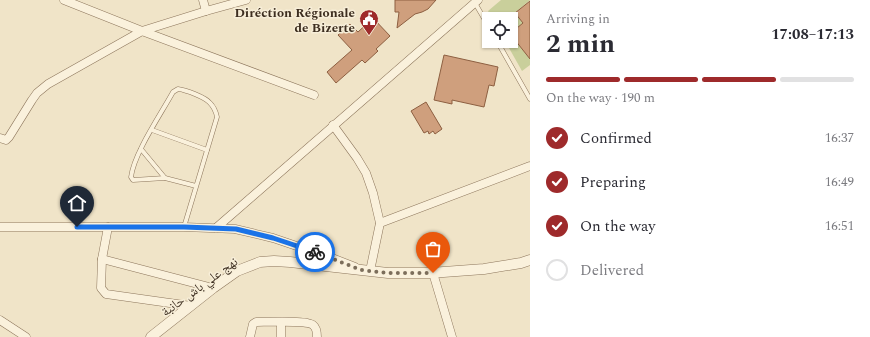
<!DOCTYPE html>
<html lang="en">
<head>
<meta charset="utf-8">
<style>
  body { margin:0; font-family:Spectral,"Noto Naskh Arabic",serif; background:#f7f7f7; color:#2b2b33; height:100vh; display:flex; flex-direction:column; font-size:15px; white-space:nowrap }
  * { box-sizing:border-box; margin:0 }
  p { font-size:13px; color:#7c7c81 }
  .icon { flex:none; width:22px; height:22px; fill:none; stroke:currentColor; stroke-width:2; stroke-linecap:round; stroke-linejoin:round }
  .map { position:relative; flex:1; overflow:hidden }
  .sheet { display:flex; flex-direction:column; background:#fff; width:340px }
  .sheet>* { flex:none }
  .fabs { position:absolute; left:482px; top:12px; display:grid; gap:8px }
  .fabs a { display:grid; place-items:center; width:36px; height:36px; border-radius:0px; background:#fff; box-shadow:0 1px 3px #0004; font-size:20px }
  .pin { position:absolute; display:grid; place-items:center; width:34px; height:34px; color:#fff; margin:-41px -17px; border-radius:50% 50% 50% 0; rotate:-45deg; box-shadow:0 0 4px #0007 }
  .pin .icon { rotate:45deg }
  .courier { position:absolute; display:grid; place-items:center; width:40px; height:40px; margin:-20px; border:3px solid #1a73e8; border-radius:50%; background:#fff; color:#222; box-shadow:0 1px 5px #0007 }
  .headline em { font-style:normal; font-weight:700 }
  .headline div { display:flex; flex-direction:column-reverse }
  .headline { display:flex; align-items:center; justify-content:space-between; height:68px; padding:0 16px }
  h1 { font-size:26px; font-weight:700; line-height:30px }
  .bar { display:grid; grid-template-columns:repeat(4,1fr); gap:6px 4px; align-content:center; height:48px; padding:0 16px }
  .bar i { height:5px; border-radius:3px; background:#e1e1e2 }
  .bar .active { background:#9e2a2b }
  .bar p { grid-column:span 4 }
  ol { padding:0 16px; list-style:none }
  li { display:flex; align-items:center; gap:12px; height:44px }
  li p { margin-inline-start:auto }
  li .icon { padding:4px; border-radius:50%; background:#9e2a2b; color:#fff; stroke-width:4 }
  li:last-child { color:#7c7c81 }
  li i { width:22px; height:22px; border:2px solid #e1e1e2; border-radius:50% }
  main { display:flex; flex:1; min-height:0 }
  .map>svg:first-child { display:block }
</style>
</head>
<body>
<main>
<div class="map">
<svg width="530" height="337" viewBox="0 0 530 337">
  <rect width="100%" height="100%" fill="#f0e4c8"/>
  <g fill="#c9cf9b">
    <polygon points="501,0 530,0 515,13 523,23 511,33 511,19 493,19 488,11"/>
    <polygon points="511,35 530,59 530,65 522,71 505,41 511,41"/>
  </g>
  <g fill="#cf9f7d" stroke="#8d5f41">
    <polygon points="395,0 436,0 428,9 422,12 415,14 397,28 399,12 395,12"/>
    <polygon points="530,1 530,59 511,35 511,33 523,23 515,13"/>
    <polygon points="373,18 390,36 376,49 378,51 365,63 362,60 336,83 327,72 352,50 338,35 350,24 358,32"/>
    <polygon points="444,55 498,67 494,86 489,85 484,107 452,100 452,104 434,100"/>
    <polygon points="426,102 442,129 435,134 433,131 429,134 428,131 424,133 411,111"/>
  </g>
  <g fill="none" stroke-linecap="round" stroke-linejoin="round">
    <g stroke="#8d765c" stroke-width="5">
      <g id="service">
        <polyline points="475,3 489,27"/>
        <polyline points="497,41 530,99"/>
        <polyline points="152,130 207,150"/>
        <polyline points="141,149 165,178"/>
        <path d="M184,227L217,117C216,112 214,107 210,103C205,97 186,90 178,89L173,92C161,114 134,153 131,177L133,180L165,178L196,186"/>
      </g>
    </g>
    <g stroke="#8d765c" stroke-width="9">
      <g id="minor">
        <polyline points="64,0 142,31 314,95"/>
        <polyline points="203,0 206,11"/>
        <polyline points="333,125 357,158 366,173 373,193 380,223 370,271"/>
        <polyline points="0,138 6,140 9,137 32,100 37,93 48,84 142,31 206,11 246,0"/>
        <polyline points="380,223 530,166"/>
        <polyline points="0,227 184,227 235,229 273,238 332,258 355,267"/>
        <polyline points="108,227 102,259 101,288 106,294 191,306"/>
        <polyline points="216,228 478,0"/>
        <polyline points="102,259 213,288"/>
        <polyline points="433,273 452,337"/>
        <polyline points="0,320 26,337"/>
        <path d="M250,337L253,324L256,322C266,322 307,320 313,325C317,328 317,333 317,337"/>
        <polyline points="281,337 281,322"/>
      </g>
    </g>
    <g stroke="#8d765c" stroke-width="11">
      <polyline id="tertiary" points="151,337 213,288 237,271 260,262 274,261 290,262 388,273 430,273 484,269 521,263 530,260"/>
    </g>
    <use href="#service" stroke="#faf1dc" stroke-width="4"/>
    <use href="#minor" stroke="#faf1dc" stroke-width="8"/>
    <use href="#tertiary" stroke="#faf1dc" stroke-width="10"/>
  </g>
  <g fill="none" stroke-linecap="round" stroke-linejoin="round">
    <polyline stroke="#7c6e5b" stroke-width="4" stroke-dasharray="0 7.2" points="315,252 361,270 388,273 433,273"/>
    <polyline stroke="#1a73e8" stroke-width="5" points="77,227 184,227 236,229 273,238 315,252"/>
  </g>
  <defs>
    <g id="civic-pin" transform="scale(1)"><path d="M0 17L-7.5 6A9.5 9.5 0 1 1 7.5 6Z" fill="#9e2a2b" stroke="#f7eed8"/><path d="M-.6-6.5H3V-4.5H.6V-3L4-1V1h2V6H-6V1h2V-1L-.6-3ZM-1.2 2.5V6h2.4V2.5Z" fill="#fff"/></g>
  </defs>
  <g fill-rule="evenodd">
    <use href="#civic-pin" x="369" y="19"/>
  </g>
  <g text-anchor="middle" stroke-width="3" stroke-linejoin="round" paint-order="stroke">
    <g font-size="13" font-weight="bold" fill="#3d2e20" stroke="#f7eed8" text-anchor="end">
      <text x="355" y="17">Diréction Régionale<tspan x="355" dy="15">de Bizerte</tspan></text>
    </g>
    <g font-size="13" fill="#3d2e20" stroke="#f7eed8">
      <text transform="translate(199 286) rotate(-36)" y="5">نهج علي باش حانبة</text>
    </g>
  </g>
</svg>
<div class="fabs">
<a><svg class="icon" aria-label="locate" viewBox="0 0 24 24"><circle cx="12" cy="12" r="6"/><path d="M12 2v4M12 18v4M2 12h4M18 12h4"/></svg></a>
</div>
<div class="pin" style="left:433px;top:273px;background:#ea580c"><svg class="icon" aria-label="bag" viewBox="0 0 24 24"><path d="M5 8h14l-1 12H6zM9 8a3 3 0 0 1 6 0"/></svg></div>
<div class="pin" style="left:77px;top:227px;background:#1f2937"><svg class="icon" aria-label="home" viewBox="0 0 24 24"><path d="M3 11l9-7 9 7M6 9v11h12V9"/></svg></div>
<div class="courier" style="left:315px;top:252px"><svg class="icon" aria-label="bike" viewBox="0 0 24 24"><circle cx="6" cy="16" r="4"/><circle cx="18" cy="16" r="4"/><path d="M6 16l4-8h5l3 8M10 8l3 8H6M13 5h3"/></svg></div>
</div>
<section class="sheet">
<div class="headline"><div><h1>2 min</h1><p>Arriving in</p></div><em>17:08–17:13</em></div>
<div class="bar"><i class="active"></i><i class="active"></i><i class="active"></i><i></i><p>On the way · 190 m</p></div>
<ol>
<li><svg class="icon" aria-label="check" viewBox="0 0 24 24"><path d="M5 12l5 5 9-10"/></svg>Confirmed<p>16:37</p></li>
<li><svg class="icon" aria-label="check" viewBox="0 0 24 24"><path d="M5 12l5 5 9-10"/></svg>Preparing<p>16:49</p></li>
<li><svg class="icon" aria-label="check" viewBox="0 0 24 24"><path d="M5 12l5 5 9-10"/></svg>On the way<p>16:51</p></li>
<li><i></i>Delivered</li>
</ol>
</section>
</main>
</body>
</html>
